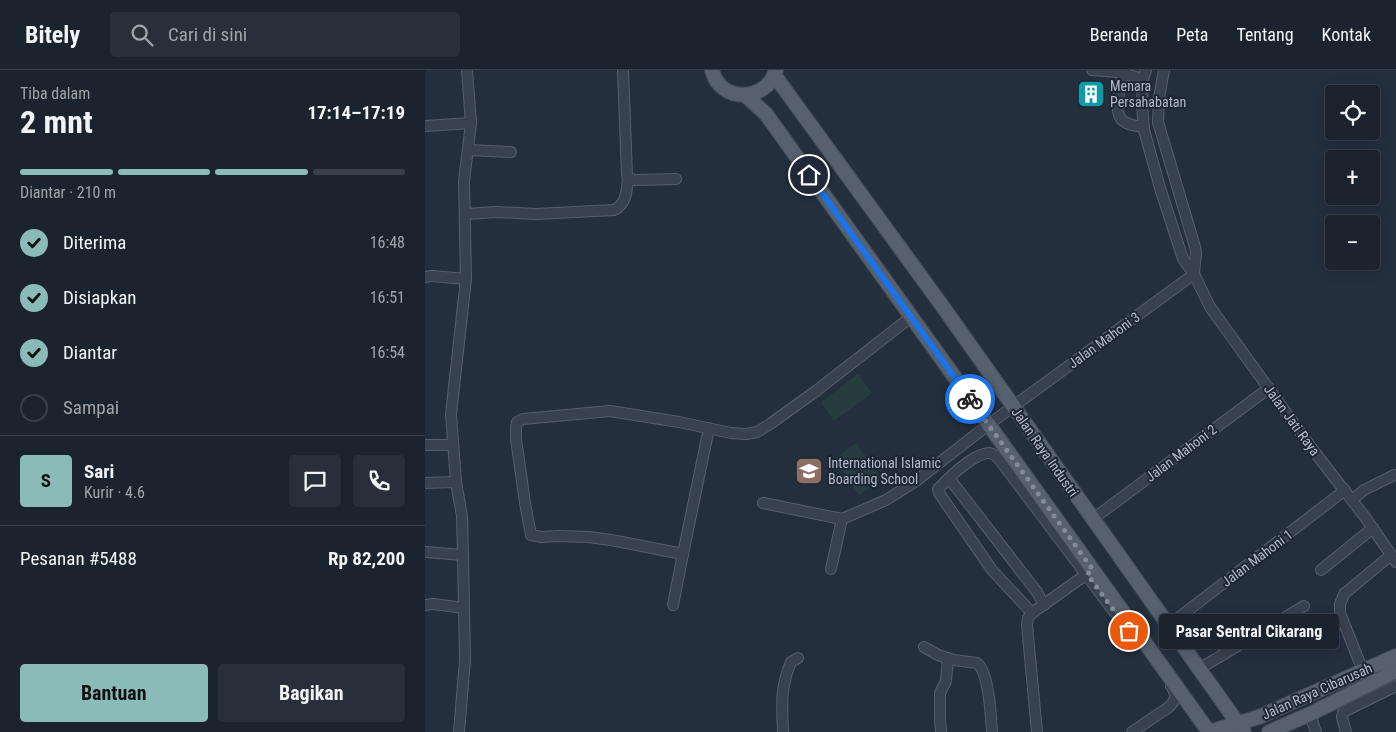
<!DOCTYPE html>
<html lang="id">
<head>
<meta charset="utf-8">
<style>
  body { margin:0; font-family:"Roboto Condensed",sans-serif; background:#282f3a; color:#f1f3f6; height:100vh; display:flex; flex-direction:column; font-size:19px; white-space:nowrap }
  * { box-sizing:border-box; margin:0 }
  p { font-size:16px; color:#a0a4aa }
  .icon { flex:none; width:28px; height:28px; fill:none; stroke:currentColor; stroke-width:2; stroke-linecap:round; stroke-linejoin:round }
  .map { position:relative; flex:1; overflow:hidden }
  .details { display:flex; flex-direction:column; background:#1b232e; width:425px }
  .details>* { flex:none }
  .controls { position:absolute; left:900px; top:15px; display:grid; gap:10px }
  .controls a { display:grid; place-items:center; width:55px; height:55px; border-radius:5px; background:#1b232e; box-shadow:0 2px 12px #0003,0 0 0 1px #39404a; font-size:25px }
  .pin { position:absolute; display:grid; place-items:center; width:42px; height:42px; color:#fff; margin:-21px; border:2px solid #fff; border-radius:50%; box-shadow:0 1px 5px #0007 }
  .courier { position:absolute; display:grid; place-items:center; width:50px; height:50px; margin:-25px; border:4px solid #1a73e8; border-radius:50%; background:#fff; color:#222; box-shadow:0 1px 6px #0007 }
  .bubble { position:absolute; height:35px; border-radius:5px; background:#1b232e; box-shadow:0 2px 12px #0003,0 0 0 1px #39404a; font-size:16px; font-weight:700; line-height:35px; text-align:center }
  .headline em { font-style:normal; font-weight:700 }
  .headline div { display:flex; flex-direction:column-reverse }
  .headline { display:flex; align-items:center; justify-content:space-between; height:85px; padding:0 20px }
  h1 { font-size:32px; font-weight:700; line-height:38px }
  .bar { display:grid; grid-template-columns:repeat(4,1fr); gap:8px 5px; align-content:center; height:60px; padding:0 20px }
  .bar i { height:6px; border-radius:4px; background:#39404a }
  .bar .selected { background:#8bbbb9 }
  .bar p { grid-column:span 4 }
  .line { display:flex; align-items:center; gap:12px; padding:0 20px; border-top:1px solid #39404a }
  .line div { flex:1 }
  .round { display:grid; place-items:center; flex:none; width:52px; height:52px; border-radius:5px; background:#282f3a }
  ol { padding:0 20px; list-style:none }
  li { display:flex; align-items:center; gap:15px; height:55px }
  li p { margin-inline-start:auto }
  li .icon { padding:5px; border-radius:50%; background:#8bbbb9; color:#111; stroke-width:4 }
  li:last-child { color:#a0a4aa }
  li i { width:28px; height:28px; border:2px solid #39404a; border-radius:50% }
  .action { display:flex; gap:10px; margin-top:auto; padding:10px 20px }
  .action a { flex:1; height:58px; border-radius:5px; background:#8bbbb9; color:#111; font-size:20px; font-weight:700; line-height:58px; text-align:center }
  .action a+a { background:#282f3a; color:#f1f3f6 }
  header { display:flex; align-items:center; gap:30px; box-sizing:border-box; height:70px; padding:0 25px; background:#1b232e; border-bottom:1px solid #39404a }
  header strong { font-size:24px }
  nav { display:flex; gap:28px; margin-inline-start:auto; font-size:18px }
  .search { width:350px; height:45px; background:#282f3a; display:flex; align-items:center; gap:12px; box-sizing:border-box; padding:0 18px; border-radius:5px; color:#a0a4aa; font-size:19px }
  main { display:flex; flex:1; min-height:0 }
  .map>svg:first-child { display:block }
</style>
</head>
<body>
<header>
<strong>Bitely</strong>
<div class="search"><svg class="icon" aria-label="search" viewBox="0 0 24 24"><circle cx="10" cy="10" r="6"/><path d="M15 15l6 6"/></svg>Cari di sini</div>
<nav><a>Beranda</a><a>Peta</a><a>Tentang</a><a>Kontak</a></nav>
</header>
<main>
<section class="details">
<div class="headline"><div><h1>2 mnt</h1><p>Tiba dalam</p></div><em>17:14–17:19</em></div>
<div class="bar"><i class="selected"></i><i class="selected"></i><i class="selected"></i><i></i><p>Diantar · 210 m</p></div>
<ol>
<li><svg class="icon" aria-label="check" viewBox="0 0 24 24"><path d="M5 12l5 5 9-10"/></svg>Diterima<p>16:48</p></li>
<li><svg class="icon" aria-label="check" viewBox="0 0 24 24"><path d="M5 12l5 5 9-10"/></svg>Disiapkan<p>16:51</p></li>
<li><svg class="icon" aria-label="check" viewBox="0 0 24 24"><path d="M5 12l5 5 9-10"/></svg>Diantar<p>16:54</p></li>
<li><i></i>Sampai</li>
</ol>
<div class="line" style="height:90px"><b class="round" style="background:#8bbbb9;color:#111">S</b><div><b>Sari</b><p>Kurir · 4.6</p></div><a class="round"><svg class="icon" aria-label="chat" viewBox="0 0 24 24"><path d="M4 5h16v11H9l-5 4z"/></svg></a><a class="round"><svg class="icon" aria-label="phone" viewBox="0 0 24 24"><path d="M5 4h4l2 5-3 2q2 4 5 5l2-3 5 2v4C11 20 4 13 5 4z"/></svg></a></div>
<div class="line" style="height:65px"><div>Pesanan #5488</div><b>Rp 82,200</b></div>
<div class="action"><a>Bantuan</a><a>Bagikan</a></div>
</section>
<div class="map">
<svg width="971" height="662" viewBox="0 0 971 662">
  <rect width="100%" height="100%" fill="#242f3e"/>
  <g fill="#263c3f">
    <polygon points="433,304 447,323 409,351 396,332"/>
    <polygon points="431,373 457,409 434,425 409,389"/>
  </g>
  <g fill="none" stroke-linecap="round" stroke-linejoin="round">
    <g stroke="#565f6c" stroke-width="12">
      <g id="minor">
        <path d="M198,0L202,105C203,109 206,109 210,110L251,109"/>
        <polyline points="667,0 693,2 718,9"/>
        <polyline points="721,0 718,9 717,34 719,60 735,118 758,189 769,204 785,237 888,380 940,447 971,492"/>
        <polyline points="739,0 734,28 733,52 770,177 771,183 769,204"/>
        <path d="M698,4C696,14 688,42 697,50C702,55 711,56 719,57"/>
        <polyline points="0,56 46,53"/>
        <polyline points="43,80 86,82"/>
        <path d="M40,144L72,142L111,144L189,140C202,134 202,119 203,107"/>
        <polyline points="0,207 7,206 41,209"/>
        <polyline points="284,358 258,484 186,470 164,467 134,466 116,467 106,465 100,433 91,369 91,357 92,352 98,349 185,341 254,352 306,363 321,364 332,362 345,354 391,321 486,247"/>
        <polyline points="0,375 28,375"/>
        <polyline points="524,408 513,419 514,423 567,500 607,543"/>
        <polyline points="0,413 31,412"/>
        <polyline points="927,430 939,420 969,405"/>
        <polyline points="338,433 417,449 461,430 491,411 563,355 769,204"/>
        <polyline points="668,449 844,318"/>
        <polyline points="0,482 38,485"/>
        <polyline points="406,499 417,449"/>
        <polyline points="896,500 948,458"/>
        <polyline points="0,535 8,534 39,538"/>
        <polyline points="248,535 258,484"/>
        <path d="M619,535L612,522L524,408C532,400 552,383 564,383C568,383 571,386 574,389L690,543"/>
        <polyline points="744,555 920,420"/>
        <path d="M499,577L513,585L529,590L552,593C564,602 566,647 567,662"/>
        <polyline points="774,599 879,536"/>
        <polyline points="938,601 915,543 915,534 919,524 966,485"/>
        <polyline points="885,644 891,662"/>
        <polyline points="34,662 40,590 38,485 37,446 31,412 26,344 41,209 39,111 46,53 42,0"/>
        <path d="M358,662C357,634 355,618 366,592L373,588"/>
        <polyline points="516,662 515,648 515,623 521,611 523,588"/>
        <polyline points="612,662 602,555 603,548 607,543 666,501"/>
        <path d="M707,662L744,637C751,630 752,625 746,616"/>
        <polyline points="921,662 917,647 918,642 971,616"/>
      </g>
    </g>
    <g stroke="#414a57" stroke-width="16">
      <g id="major">
        <path d="M287,0C295,34 342,32 351,0"/>
        <polyline points="350,6 518,237 819,662"/>
        <polyline points="320,25 341,44 784,662"/>
        <polyline points="784,662 834,647 971,586"/>
        <polyline points="844,662 885,644 971,601"/>
      </g>
    </g>
    <use href="#minor" stroke="#38414e" stroke-width="10"/>
    <use href="#major" stroke="#56606e" stroke-width="14"/>
  </g>
  <g fill="none" stroke-linecap="round" stroke-linejoin="round">
    <polyline stroke="#828b98" stroke-width="5" stroke-dasharray="0 9" points="545,329 668,500 662,504 704,561"/>
    <polyline stroke="#1a73e8" stroke-width="6" points="384,105 545,329"/>
  </g>
  <defs>
    <g id="building-square" transform="scale(1.4375)"><rect x="-9" y="-9" width="18" height="18" rx="4" fill="#0f9aa8" stroke="#1d2633"/><path d="M-4-6H4V6H1V3H-1V6H-4ZM-2.5-4.3h1.7v1.8h-1.7ZM.8-4.3h1.7v1.8H.8ZM-2.5-1h1.7V.8h-1.7ZM.8-1h1.7V.8H.8Z" fill="#fff"/></g>
    <g id="school-square" transform="scale(1.4375)"><rect x="-9" y="-9" width="18" height="18" rx="4" fill="#8d6e63" stroke="#1d2633"/><path d="M0-5L7-2L0 1L-7-2ZM-4 1L0 2.5L4 1V4Q0 6-4 4Z" fill="#fff"/></g>
  </defs>
  <g fill-rule="evenodd">
    <use href="#building-square" x="666" y="24"/>
    <use href="#school-square" x="384" y="401"/>
  </g>
  <g text-anchor="middle" stroke-width="4" stroke-linejoin="round" paint-order="stroke">
    <g font-size="14" fill="#b4bcc9" stroke="#1d2633" text-anchor="start">
      <text x="685" y="21">Menara<tspan x="685" dy="16">Persahabatan</tspan></text>
      <text x="403" y="398">International Islamic<tspan x="403" dy="16">Boarding School</tspan></text>
    </g>
    <g font-size="14" fill="#b4bcc9" stroke="#1d2633">
      <text transform="translate(679 270) rotate(-36)" y="5">Jalan Mahoni 3</text>
      <text transform="translate(867 350) rotate(54)" y="5">Jalan Jati Raya</text>
      <text transform="translate(620 382) rotate(55)" y="5">Jalan Raya Industri</text>
      <text transform="translate(756 383) rotate(-37)" y="5">Jalan Mahoni 2</text>
      <text transform="translate(832 488) rotate(-37)" y="5">Jalan Mahoni 1</text>
      <text transform="translate(892 621) rotate(-24)" y="5">Jalan Raya Cibarusah</text>
    </g>
  </g>
</svg>
<div class="controls">
<a><svg class="icon" aria-label="locate" viewBox="0 0 24 24"><circle cx="12" cy="12" r="6"/><path d="M12 2v4M12 18v4M2 12h4M18 12h4"/></svg></a>
<a>+</a>
<a>−</a>
</div>
<div class="pin" style="left:704px;top:561px;background:#ea580c"><svg class="icon" aria-label="bag" viewBox="0 0 24 24"><path d="M5 8h14l-1 12H6zM9 8a3 3 0 0 1 6 0"/></svg></div>
<div class="pin" style="left:384px;top:105px;background:#1f2937"><svg class="icon" aria-label="home" viewBox="0 0 24 24"><path d="M3 11l9-7 9 7M6 9v11h12V9"/></svg></div>
<div class="courier" style="left:545px;top:329px"><svg class="icon" aria-label="bike" viewBox="0 0 24 24"><circle cx="6" cy="16" r="4"/><circle cx="18" cy="16" r="4"/><path d="M6 16l4-8h5l3 8M10 8l3 8H6M13 5h3"/></svg></div>
<div class="bubble" style="left:734px;top:544px;width:180px">Pasar Sentral Cikarang</div>
</div>
</main>
</body>
</html>
